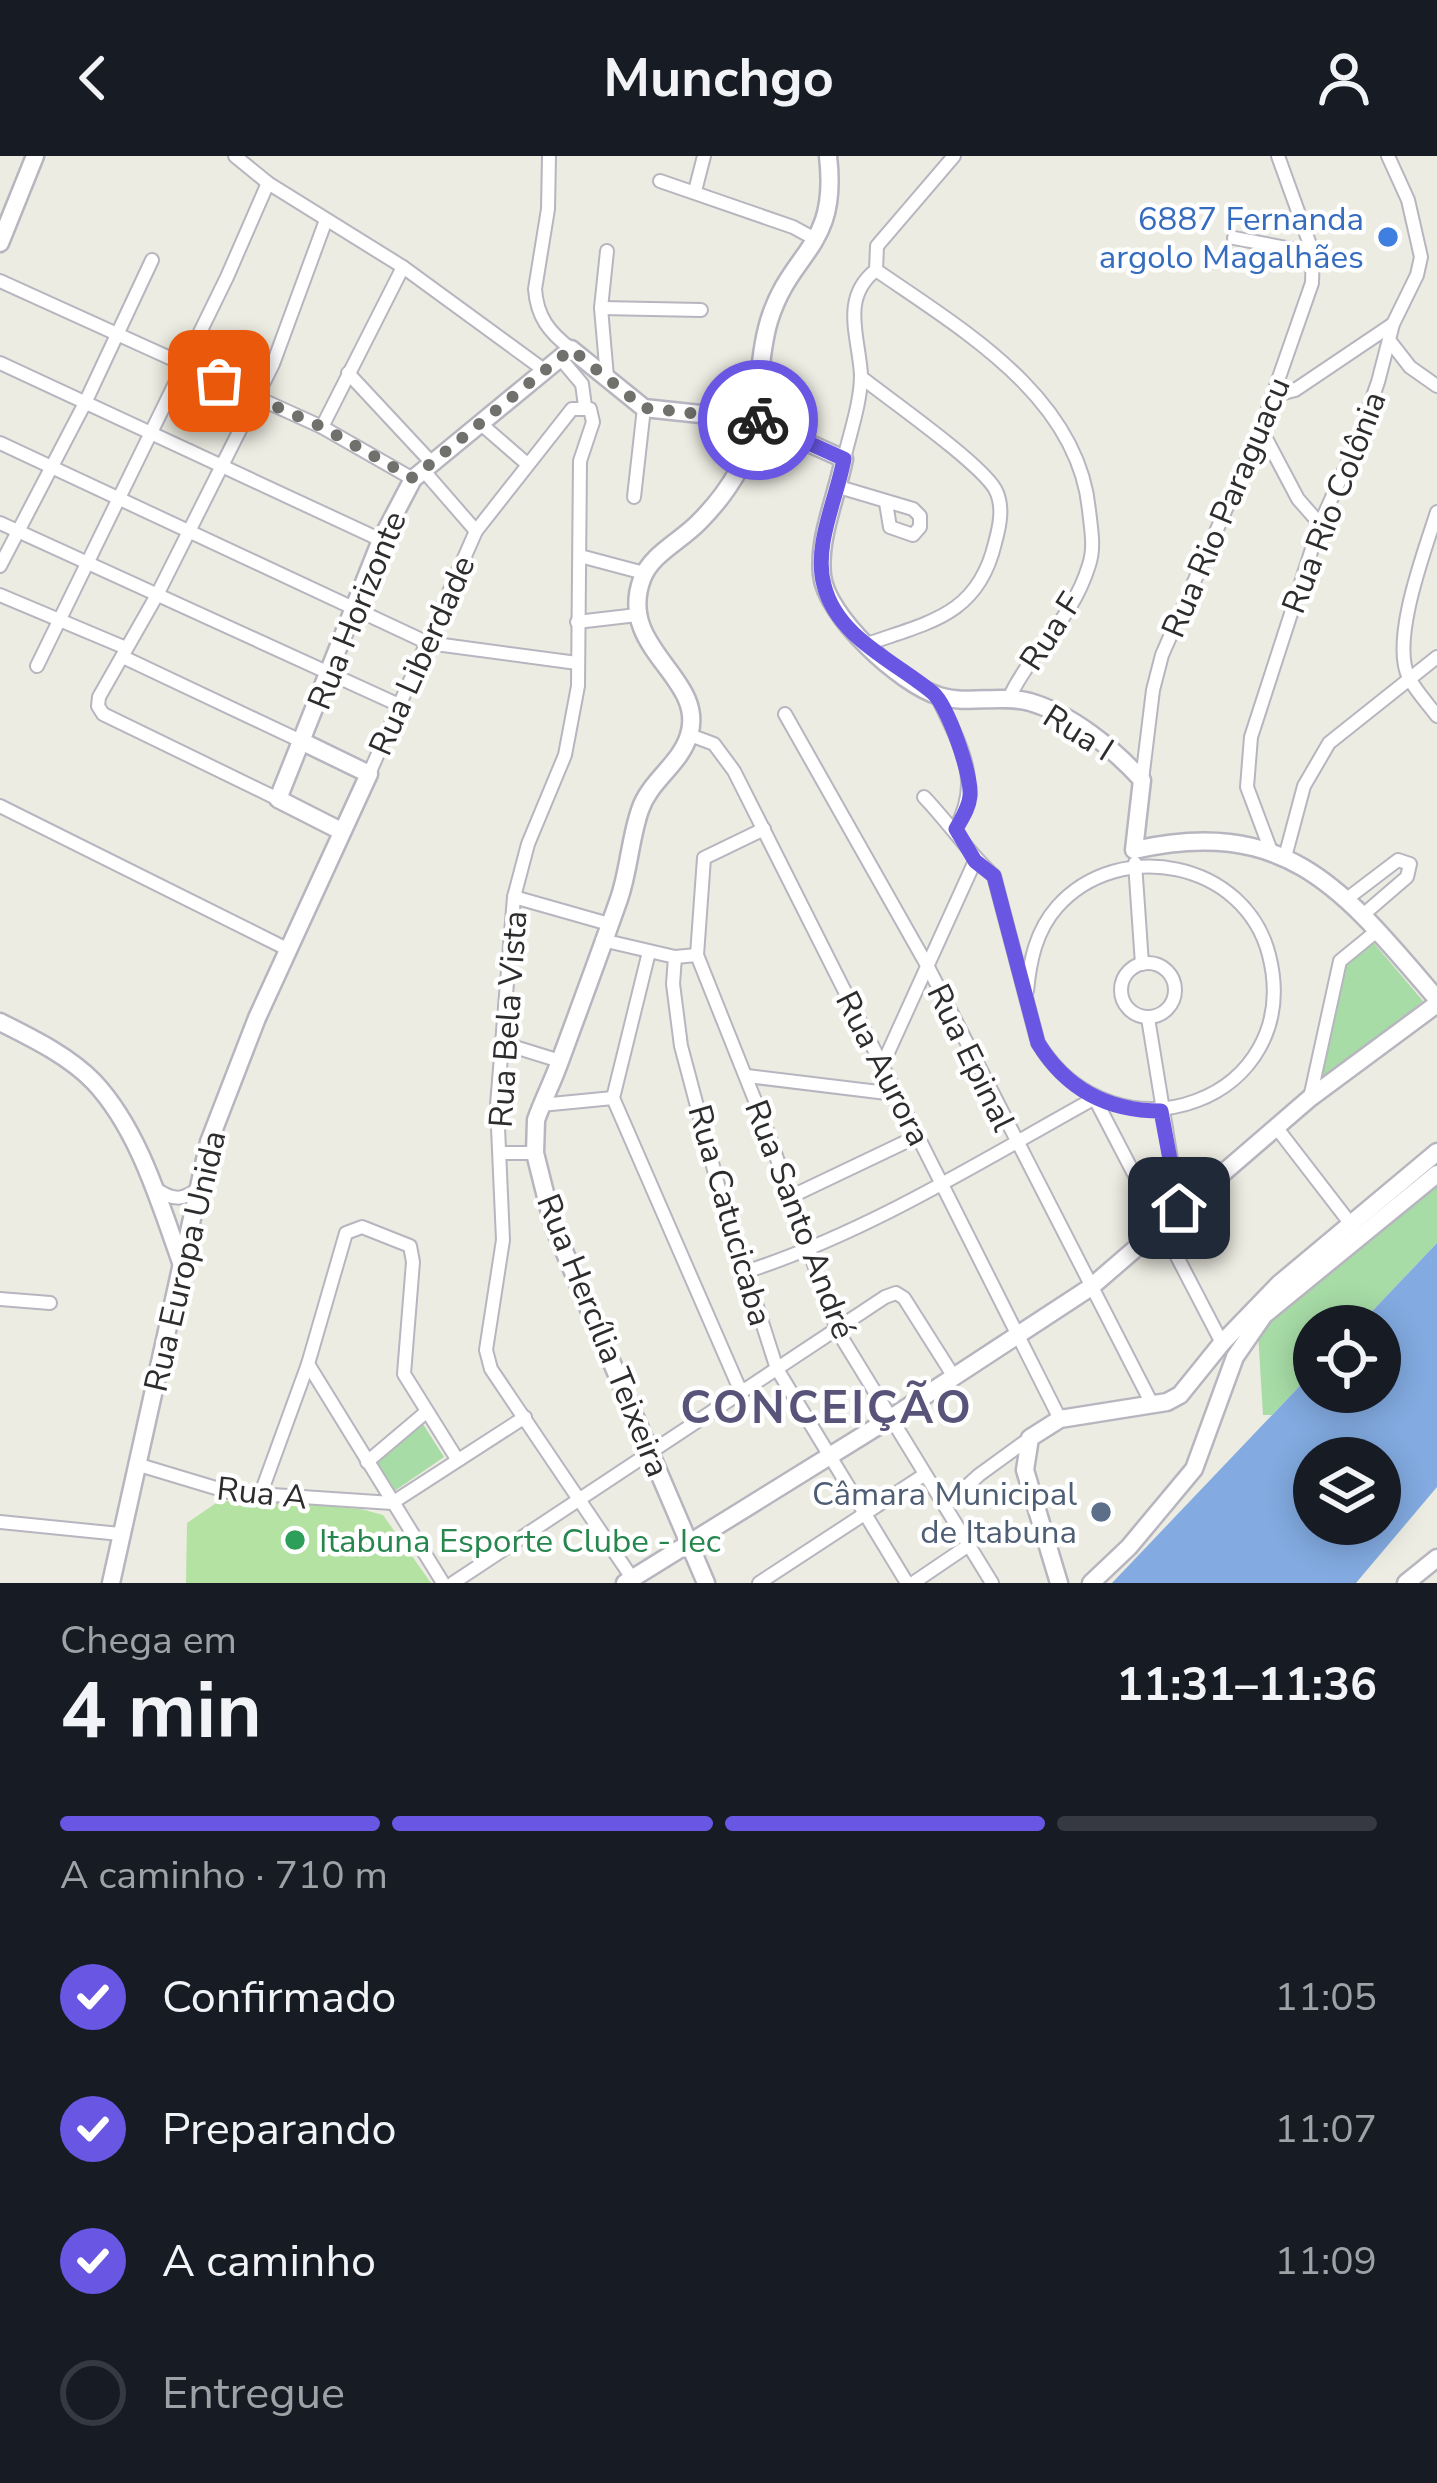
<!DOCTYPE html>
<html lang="pt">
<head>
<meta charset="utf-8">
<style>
  body { margin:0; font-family:"Nunito Sans",sans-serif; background:#242831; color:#f1f3f6; height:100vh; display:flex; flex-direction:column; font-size:45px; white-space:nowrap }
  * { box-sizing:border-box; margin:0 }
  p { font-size:39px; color:#9ea1a6 }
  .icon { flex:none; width:66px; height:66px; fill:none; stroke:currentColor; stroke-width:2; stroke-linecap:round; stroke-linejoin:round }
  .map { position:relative; height:1427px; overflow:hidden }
  .sheet { display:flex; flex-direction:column; background:#171b24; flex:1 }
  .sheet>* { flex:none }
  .tools { position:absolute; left:1293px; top:1149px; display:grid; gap:24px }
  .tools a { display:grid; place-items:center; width:108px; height:108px; border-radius:50%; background:#171b24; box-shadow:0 6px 30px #0003; font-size:60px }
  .pin { position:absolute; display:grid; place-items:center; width:102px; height:102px; color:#fff; margin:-51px; border-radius:24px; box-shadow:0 6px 18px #0006 }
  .courier { position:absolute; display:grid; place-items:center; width:120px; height:120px; margin:-60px; border:9px solid #6957e4; border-radius:50%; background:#fff; color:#222; box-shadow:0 3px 15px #0007 }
  .headline em { font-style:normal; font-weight:700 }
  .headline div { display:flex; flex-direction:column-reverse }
  .headline { display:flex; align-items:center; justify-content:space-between; height:204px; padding:0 60px }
  h1 { font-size:78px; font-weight:700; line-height:90px }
  .bar { display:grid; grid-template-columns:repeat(4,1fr); gap:18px 12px; align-content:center; height:144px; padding:0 60px }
  .bar i { height:15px; border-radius:9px; background:#363941 }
  .bar .current { background:#6957e4 }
  .bar p { grid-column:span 4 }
  ol { padding:0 60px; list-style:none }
  li { display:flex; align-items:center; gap:36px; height:132px }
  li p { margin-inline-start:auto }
  li .icon { padding:12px; border-radius:50%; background:#6957e4; color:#fff; stroke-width:4 }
  li:last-child { color:#9ea1a6 }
  li i { width:66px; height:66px; border:6px solid #363941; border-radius:50% }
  header { display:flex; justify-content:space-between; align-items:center; height:156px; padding:0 60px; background:#171b24; font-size:54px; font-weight:700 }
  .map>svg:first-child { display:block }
</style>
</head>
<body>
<header><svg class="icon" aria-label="back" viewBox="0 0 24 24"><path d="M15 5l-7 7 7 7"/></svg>Munchgo<svg class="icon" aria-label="person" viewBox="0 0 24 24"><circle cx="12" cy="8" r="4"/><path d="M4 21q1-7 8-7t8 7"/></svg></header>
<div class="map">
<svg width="1437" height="1427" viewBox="0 0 1437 1427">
  <rect width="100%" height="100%" fill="#edece2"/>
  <g fill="#a7dca6">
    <polygon points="1367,779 1423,845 1317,930 1347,797"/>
    <polygon points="1437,1030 1437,1087 1358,1170 1314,1170 1314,1215 1272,1259 1263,1259 1258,1177"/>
    <polygon points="423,1268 444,1301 393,1336 376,1308"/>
  </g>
  <polygon fill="#b4e2a3" points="219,1345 281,1346 361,1353 383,1359 431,1427 186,1427 187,1367"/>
  <path fill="#83abe1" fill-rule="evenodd" d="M1437,1087V1331L1356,1427H1112L1314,1215V1236H1380V1170H1358ZM1314,1302H1380V1368H1314Z"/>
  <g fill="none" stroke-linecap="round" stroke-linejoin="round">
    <g stroke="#b7b5bf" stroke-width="16">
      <g id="street">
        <polyline points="235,0 268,27 403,111 544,214"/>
        <path d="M549,0L548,53L535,133C537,161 549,176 571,193"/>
        <polyline points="660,25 793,71 817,84"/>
        <polyline points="695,35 704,0"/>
        <polyline points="1234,82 1313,97"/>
        <polyline points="607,95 601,152 607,221"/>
        <path d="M876,114C961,173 1078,240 1089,354C1091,373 1095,391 1089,409C1072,465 1032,493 1009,542"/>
        <polyline points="876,114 877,90 954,0"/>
        <polyline points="0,125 322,271 413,323"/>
        <polyline points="601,152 701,154"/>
        <polyline points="1389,184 1410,211 1437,230"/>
        <polyline points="560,202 582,228 585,250"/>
        <polyline points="0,207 381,384"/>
        <polyline points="348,217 431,306"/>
        <path d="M861,221C890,244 979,306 995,333C1004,349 1000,369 995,387C978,459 930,466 867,488"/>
        <polyline points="1272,240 1295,234 1393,168"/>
        <polyline points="481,268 526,307"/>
        <polyline points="322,271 403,111"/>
        <polyline points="1261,273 1298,343 1320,368"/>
        <polyline points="0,287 428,487 577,507"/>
        <path d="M844,303C850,277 861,246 861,219C859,181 840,142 876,114"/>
        <polyline points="423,314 476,375"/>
        <polyline points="839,331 913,353 920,360 920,371 913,379 890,371 886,347"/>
        <polyline points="634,341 644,252"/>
        <path d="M1437,356C1425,394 1390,485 1409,522C1416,535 1428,548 1437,560"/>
        <polyline points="0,367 399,549"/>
        <polyline points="580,400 644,417"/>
        <polyline points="0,410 85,247 152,104"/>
        <polyline points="0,439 126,492"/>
        <polyline points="577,466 637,459"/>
        <polyline points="123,501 303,586"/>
        <polyline points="37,510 227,121 268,27"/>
        <path d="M937,540C959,588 984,623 955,673"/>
        <polyline points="785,558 928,811 1152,1248"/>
        <polyline points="690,579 714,588 734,615 1060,1263"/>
        <polyline points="369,618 476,375 572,253 590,253 593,266 580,305 578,530 565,599 528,688 514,741 497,949 503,1084 486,1194 491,1213 632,1422"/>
        <polyline points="1142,624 1153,534 1162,499 1261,273 1312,127 1313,97 1278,0"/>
        <path d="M924,641C949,667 968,696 994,720L1038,887C1116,1013 1306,944 1269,799C1245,705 1119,681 1057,751C1036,775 1030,804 1027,835"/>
        <polyline points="278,643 103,558 98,550 99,541 157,439 273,208 326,64"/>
        <polyline points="0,650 287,793"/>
        <polyline points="764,673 704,702 697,799 768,977 837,1174 992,1427"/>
        <polyline points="1271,695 1247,631 1251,581 1320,368 1357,286 1378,226 1393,168 1417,119 1421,101 1408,44 1388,0"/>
        <polyline points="1285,701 1304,630 1329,587 1437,501"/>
        <polyline points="1135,707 1142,808"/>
        <polyline points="514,741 609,768"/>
        <polyline points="1348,742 1398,704 1410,708 1407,721 1364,758"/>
        <polyline points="602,784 675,801 697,799"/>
        <polyline points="649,796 613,942 741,1236"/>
        <polyline points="675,801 673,828 681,890 718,1029 777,1213 907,1427"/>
        <circle cx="1148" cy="834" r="27"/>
        <polyline points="1148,862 1179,1052"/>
        <polyline points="505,888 560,905"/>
        <polyline points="881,912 975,705"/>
        <polyline points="747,920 895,938"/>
        <polyline points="1310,942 1340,805 1378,774"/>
        <polyline points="1095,943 1222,1187"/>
        <polyline points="541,949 613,942"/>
        <polyline points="1276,971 1350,1067"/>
        <polyline points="500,997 535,997"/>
        <path d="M155,1032C171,1044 184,1046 199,1031"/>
        <polyline points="790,1041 918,980"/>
        <path d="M745,1116C869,1076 981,1005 1095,942"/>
        <polyline points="0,1143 50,1147"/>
        <polyline points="308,1208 443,1427"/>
        <polyline points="367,1306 425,1257"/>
        <polyline points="136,1308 229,1336 392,1347 525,1261"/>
        <polyline points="261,1337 308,1208 346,1077 362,1071 410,1090 413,1106 404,1218 457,1303"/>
        <polyline points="945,1350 979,1319 1030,1282"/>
        <polyline points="0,1366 120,1378"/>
        <polyline points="453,1427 885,1141 896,1137 904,1142 954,1221"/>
        <polyline points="759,1427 924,1319"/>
        <polyline points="913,1427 969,1389"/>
      </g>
    </g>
    <g stroke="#b7b5bf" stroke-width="21">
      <g id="secondary">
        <polyline points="0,87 35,0"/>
        <path d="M341,675L278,643L381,384L413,323L571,193L644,252L757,264L844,303C837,340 818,381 822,419C826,460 900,528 939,540C968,549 1000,538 1030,546C1071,558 1113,592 1142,624L1134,694C1289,659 1345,736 1437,843"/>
        <path d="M0,866C32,882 69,900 94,926C139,974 160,1048 182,1109"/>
        <polyline points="111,1427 209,986 257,862 369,618 303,586"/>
        <polyline points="625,1427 891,1262 1091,1131 1310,942 1437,848"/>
        <path d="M706,1427L553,1069L535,997L536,964C543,944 553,925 560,905C580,851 600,797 619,743C629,714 630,683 640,654C650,624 680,609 689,579C707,522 616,493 642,423C651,398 681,385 699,366C713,352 728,333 738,315C764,268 754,215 769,165C791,93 839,93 828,0"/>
        <polyline points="1059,1427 1025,1314 1030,1282 1060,1263 1167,1246 1180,1239 1222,1187 1279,1128 1437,996"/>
        <polyline points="1091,1427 1129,1391 1194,1313 1235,1201 1264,1159 1437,1018"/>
        <polyline points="1406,1427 1437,1402"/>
      </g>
    </g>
    <use href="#street" stroke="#fff" stroke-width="12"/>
    <use href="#secondary" stroke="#fff" stroke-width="16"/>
  </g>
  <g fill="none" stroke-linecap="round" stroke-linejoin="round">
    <polyline stroke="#70706c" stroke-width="12" stroke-dasharray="0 21.6" points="219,225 322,271 413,322 571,193 644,252 758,264"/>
    <path stroke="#6957e4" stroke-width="15" d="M758,264L844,303C837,342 813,390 824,429C837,482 895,505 933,537C948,550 972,620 970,640C969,652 962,662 956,673L975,705L994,720L1038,887C1066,933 1107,955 1161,955L1179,1052"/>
  </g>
  <circle fill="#3f7fe0" stroke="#fff" stroke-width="4.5" cx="1388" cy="81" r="12"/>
  <circle fill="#5c6f8a" stroke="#fff" stroke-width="4.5" cx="1101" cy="1356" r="12"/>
  <circle fill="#2e9e5b" stroke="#fff" stroke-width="4.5" cx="295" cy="1384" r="12"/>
  <g text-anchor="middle" stroke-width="9" stroke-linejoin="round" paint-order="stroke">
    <g font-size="33" fill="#366cbe" stroke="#fff" text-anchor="end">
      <text x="1364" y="74">6887 Fernanda<tspan x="1364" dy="38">argolo Magalhães</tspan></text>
    </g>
    <g font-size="33" fill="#2d2d2d" stroke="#fff">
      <text transform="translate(1333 346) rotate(-69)" y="12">Rua Rio Colônia</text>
      <text transform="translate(1225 351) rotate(-67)" y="12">Rua Rio Paraguacu</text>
      <text transform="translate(356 454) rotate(-68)" y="12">Rua Horizonte</text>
      <text transform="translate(1050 475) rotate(-57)" y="12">Rua F</text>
      <text transform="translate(421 499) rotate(-66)" y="12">Rua Liberdade</text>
      <text transform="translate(1079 576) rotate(32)" y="12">Rua I</text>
      <text transform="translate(507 863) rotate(-86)" y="12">Rua Bela Vista</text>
      <text transform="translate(972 901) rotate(64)" y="12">Rua Epinal</text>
      <text transform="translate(884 912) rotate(63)" y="12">Rua Aurora</text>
      <text transform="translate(731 1059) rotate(74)" y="12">Rua Catucicaba</text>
      <text transform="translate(801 1063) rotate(69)" y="12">Rua Santo André</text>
      <text transform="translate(184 1105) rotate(-77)" y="12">Rua Europa Unida</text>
      <text transform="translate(604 1179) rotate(68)" y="12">Rua Hercília Teixeira</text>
      <text transform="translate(262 1336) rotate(6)" y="12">Rua A</text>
    </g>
    <g font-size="33" fill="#4e5e75" stroke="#fff" text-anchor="end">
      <text x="1077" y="1349">Câmara Municipal<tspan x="1077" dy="38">de Itabuna</tspan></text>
    </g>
    <g font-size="33" fill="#27864d" stroke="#fff" text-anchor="start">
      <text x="319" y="1396">Itabuna Esporte Clube - Iec</text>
    </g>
    <g font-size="45" font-weight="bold" letter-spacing="3" fill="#585379" stroke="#fff">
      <text x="827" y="1267">CONCEIÇÃO</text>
    </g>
  </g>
</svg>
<div class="tools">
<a><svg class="icon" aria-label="locate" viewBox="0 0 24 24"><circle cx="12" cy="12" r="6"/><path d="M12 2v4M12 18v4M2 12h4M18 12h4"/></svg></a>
<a><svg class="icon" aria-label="layers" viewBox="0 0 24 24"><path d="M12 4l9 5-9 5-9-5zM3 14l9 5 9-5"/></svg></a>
</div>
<div class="pin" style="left:219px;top:225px;background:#ea580c"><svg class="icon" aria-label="bag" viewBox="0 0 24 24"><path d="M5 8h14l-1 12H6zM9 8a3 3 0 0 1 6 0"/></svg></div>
<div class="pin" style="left:1179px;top:1052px;background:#1f2937"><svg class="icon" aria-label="home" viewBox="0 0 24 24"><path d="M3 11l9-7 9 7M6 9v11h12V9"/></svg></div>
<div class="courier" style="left:758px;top:264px"><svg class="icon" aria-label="bike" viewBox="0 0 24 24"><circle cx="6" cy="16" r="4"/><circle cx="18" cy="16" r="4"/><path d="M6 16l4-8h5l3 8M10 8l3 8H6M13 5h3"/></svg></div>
</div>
<section class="sheet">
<div class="headline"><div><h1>4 min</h1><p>Chega em</p></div><em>11:31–11:36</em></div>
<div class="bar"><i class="current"></i><i class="current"></i><i class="current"></i><i></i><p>A caminho · 710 m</p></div>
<ol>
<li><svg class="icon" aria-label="check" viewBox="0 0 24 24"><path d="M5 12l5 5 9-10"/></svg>Confirmado<p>11:05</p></li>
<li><svg class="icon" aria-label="check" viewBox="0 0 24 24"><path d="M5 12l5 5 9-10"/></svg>Preparando<p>11:07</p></li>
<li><svg class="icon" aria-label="check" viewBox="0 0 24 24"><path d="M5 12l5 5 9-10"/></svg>A caminho<p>11:09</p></li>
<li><i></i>Entregue</li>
</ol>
</section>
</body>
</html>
